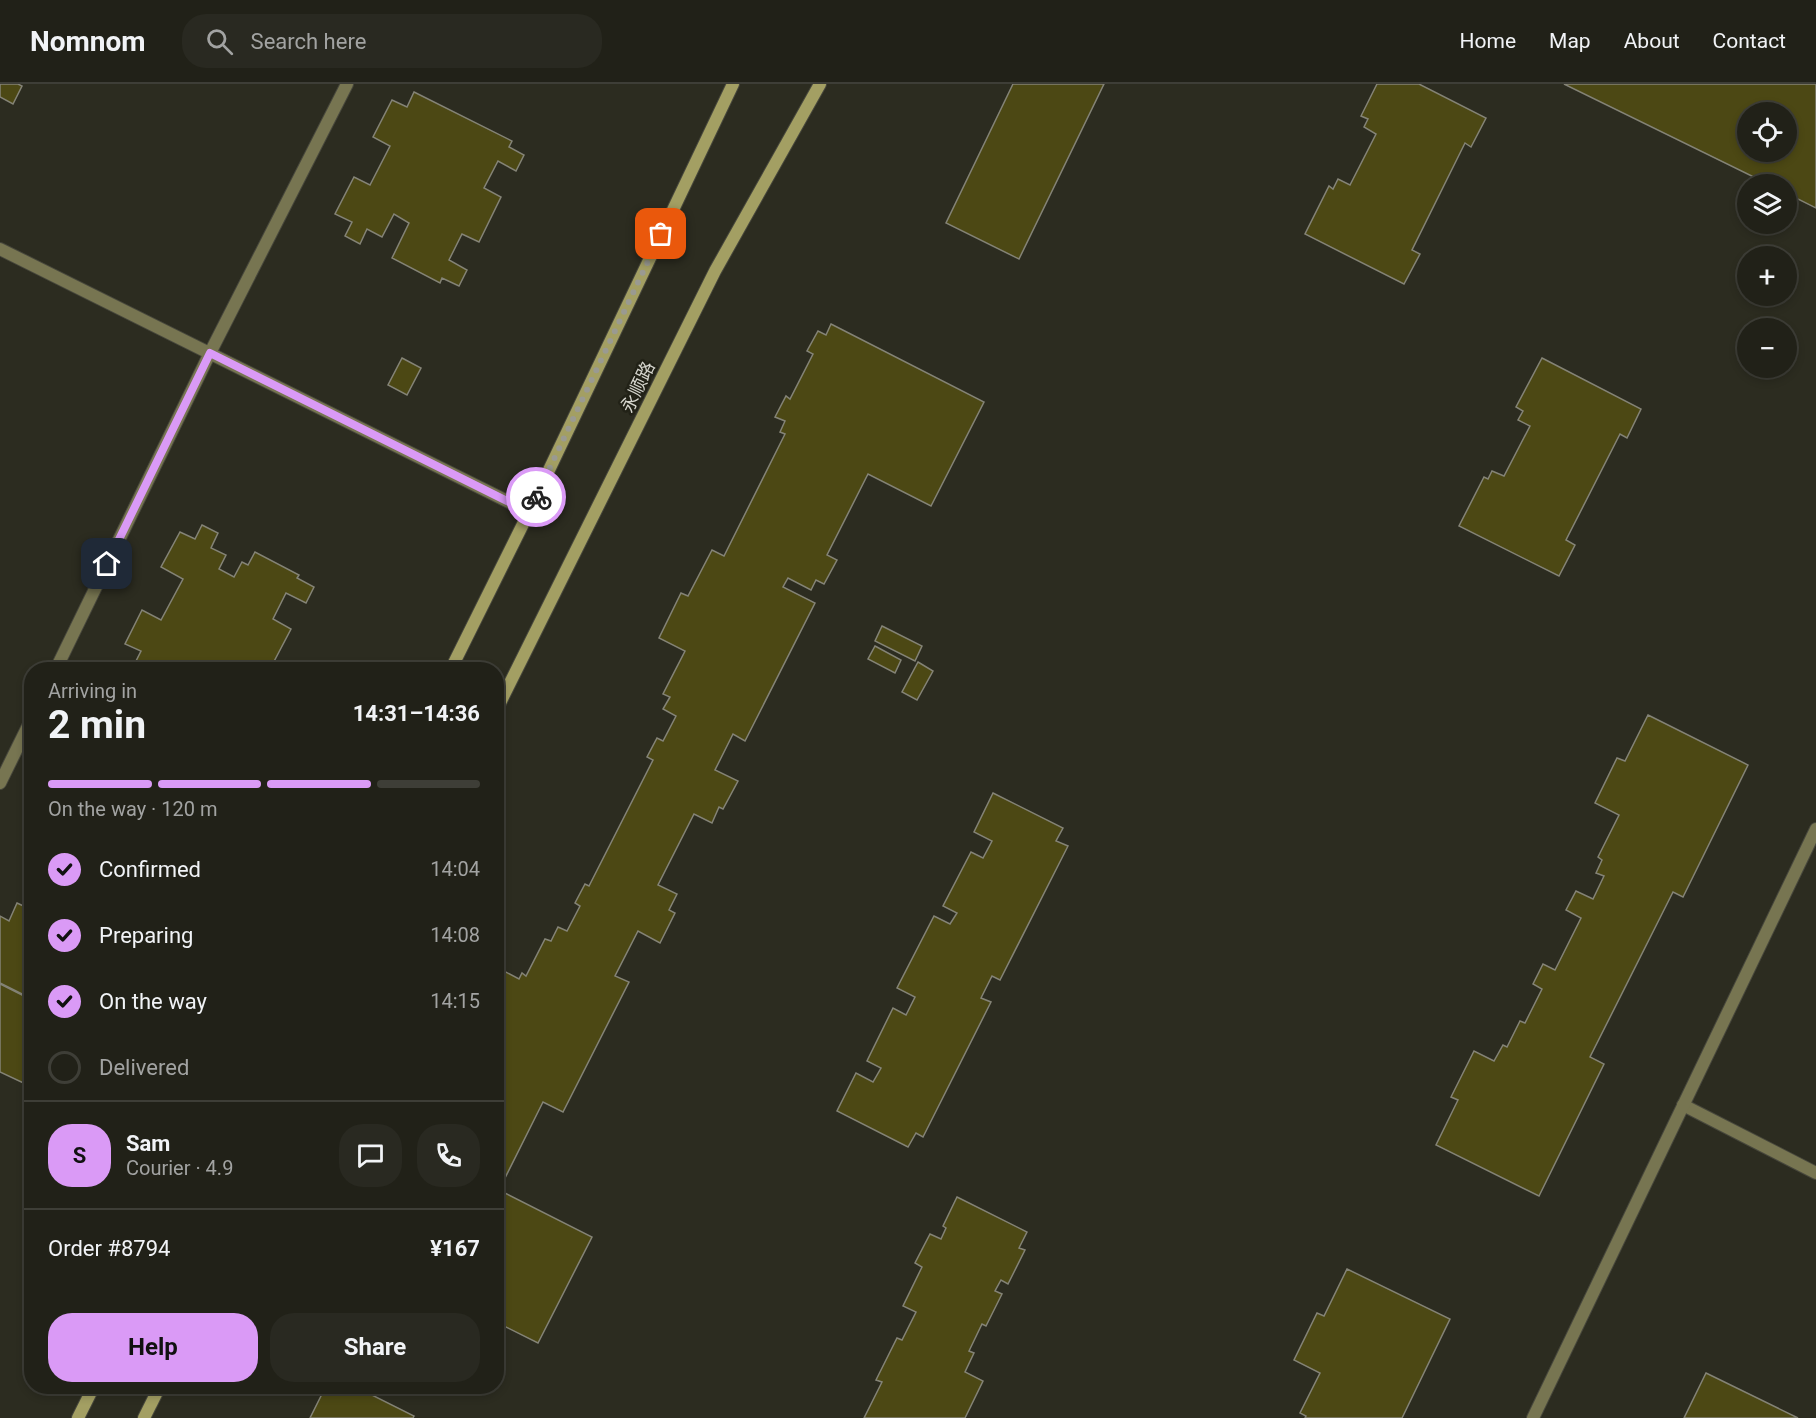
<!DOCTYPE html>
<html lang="en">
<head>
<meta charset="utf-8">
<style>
  body { margin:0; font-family:Roboto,"Noto Sans SC",sans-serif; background:#292921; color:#f1f3f6; height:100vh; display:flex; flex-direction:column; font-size:22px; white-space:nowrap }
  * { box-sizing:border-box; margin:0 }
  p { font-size:20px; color:#a2a3a2 }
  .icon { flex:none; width:33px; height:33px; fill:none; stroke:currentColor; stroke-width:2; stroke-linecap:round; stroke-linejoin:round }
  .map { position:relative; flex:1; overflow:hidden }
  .panel { position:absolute; left:24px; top:578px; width:480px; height:732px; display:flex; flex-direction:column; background:#212118; border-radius:24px; box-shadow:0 3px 9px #0003,0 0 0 2px #3e3e37 }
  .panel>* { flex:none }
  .tools { position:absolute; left:1737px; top:18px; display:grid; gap:12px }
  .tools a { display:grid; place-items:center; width:60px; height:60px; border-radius:50%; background:#212118; box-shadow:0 3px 9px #0003,0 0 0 2px #3e3e37; font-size:30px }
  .pin { position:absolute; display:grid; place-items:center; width:51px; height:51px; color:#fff; margin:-26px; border-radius:12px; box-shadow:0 3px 9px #0006 }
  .courier { position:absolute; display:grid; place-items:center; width:60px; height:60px; margin:-30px; border:4px solid #da9af6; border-radius:50%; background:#fff; color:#222; box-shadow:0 2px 8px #0007 }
  .overview em { font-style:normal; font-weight:700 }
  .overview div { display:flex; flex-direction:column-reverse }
  .overview { display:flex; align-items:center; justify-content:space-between; height:102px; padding:0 24px }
  h1 { font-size:39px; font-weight:700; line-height:45px }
  .bar { display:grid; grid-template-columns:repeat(4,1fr); gap:9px 6px; align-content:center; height:72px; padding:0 24px }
  .bar i { height:8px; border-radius:4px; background:#3e3e37 }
  .bar .active { background:#da9af6 }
  .bar p { grid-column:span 4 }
  .line { display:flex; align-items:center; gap:15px; padding:0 24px; border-top:2px solid #3e3e37 }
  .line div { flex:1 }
  .round { display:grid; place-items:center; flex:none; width:63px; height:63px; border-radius:24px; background:#292921 }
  ol { padding:0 24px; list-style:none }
  li { display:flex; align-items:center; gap:18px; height:66px }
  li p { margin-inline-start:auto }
  li .icon { padding:6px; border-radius:50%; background:#da9af6; color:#111; stroke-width:4 }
  li:last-child { color:#a2a3a2 }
  li i { width:33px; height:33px; border:3px solid #3e3e37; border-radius:50% }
  .button { display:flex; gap:12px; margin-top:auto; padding:12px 24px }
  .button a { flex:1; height:69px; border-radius:24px; background:#da9af6; color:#111; font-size:24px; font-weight:700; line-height:69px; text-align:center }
  .button a+a { background:#292921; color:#f1f3f6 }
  header { display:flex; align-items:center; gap:36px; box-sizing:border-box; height:84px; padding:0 30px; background:#212118; border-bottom:2px solid #3e3e37 }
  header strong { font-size:28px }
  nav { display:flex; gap:33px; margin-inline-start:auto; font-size:21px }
  .search { width:420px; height:54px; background:#292921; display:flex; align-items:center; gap:15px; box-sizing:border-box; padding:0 21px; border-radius:24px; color:#a2a3a2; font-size:22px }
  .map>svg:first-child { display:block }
</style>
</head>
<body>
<header>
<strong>Nomnom</strong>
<div class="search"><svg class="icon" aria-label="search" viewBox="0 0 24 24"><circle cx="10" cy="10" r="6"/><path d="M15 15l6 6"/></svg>Search here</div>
<nav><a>Home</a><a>Map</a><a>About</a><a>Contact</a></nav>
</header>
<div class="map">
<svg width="1816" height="1334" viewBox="0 0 1816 1334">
  <rect width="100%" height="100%" fill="#2c2c20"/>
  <g fill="#4c4814" stroke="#848376" stroke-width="1.5" fill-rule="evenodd">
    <polygon points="0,0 18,0 22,2 13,20 0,13"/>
    <polygon points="1013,0 1104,0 1019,175 946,139"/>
    <polygon points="1377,0 1419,0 1486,34 1471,63 1465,59 1412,166 1420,170 1404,200 1305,150 1329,102 1333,105 1338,95 1350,101 1376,50 1364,43 1368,35 1361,32"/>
    <path d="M1564,0H1816V124L1786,109V100H1768ZM1748,28H1786V68H1748Z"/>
    <polygon points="414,8 512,57 509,63 524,71 516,87 498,77 484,104 501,113 479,158 462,150 449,176 467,186 459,202 442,194 440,199 392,174 409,139 394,130 382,153 367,145 360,160 345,152 352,138 335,130 354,93 370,101 390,62 373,53 392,16 407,23"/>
    <polygon points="831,240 984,318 931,422 868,390 827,471 837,476 824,500 816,496 811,506 788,494 783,503 815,519 745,657 733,650 715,686 738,697 723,725 719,723 712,739 694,730 658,801 677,810 669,826 675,829 660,859 638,847 615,892 629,898 563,1028 543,1018 499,1106 592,1153 538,1259 496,1238 496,891 500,885 519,895 522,889 526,892 545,855 551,857 558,843 567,847 580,822 575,819 585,800 589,802 653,676 647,673 657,654 663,657 676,632 663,625 670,613 663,610 685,567 659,554 681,509 688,512 712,466 724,472 785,350 780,348 785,337 775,333 786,312 790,315 813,270 807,267 818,247 826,251"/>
    <polygon points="402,274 421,284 407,311 388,301"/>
    <polygon points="1542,274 1641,325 1627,354 1620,350 1566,456 1575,461 1559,492 1459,442 1484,393 1488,395 1492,387 1504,392 1530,342 1518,336 1523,327 1516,323"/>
    <polygon points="202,441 218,449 211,464 226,471 219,485 234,493 242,478 248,481 255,468 299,491 297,494 314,503 306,519 286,509 273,535 291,545 270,585 259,585 251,581 249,585 136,585 133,583 141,567 125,560 142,526 161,536 183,495 161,483 180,448 195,455"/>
    <polygon points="882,542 922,562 915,577 875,557"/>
    <polygon points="875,562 901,576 895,589 868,575"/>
    <polygon points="918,578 933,587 917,616 902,608"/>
    <polygon points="1648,631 1748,681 1683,813 1673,808 1590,973 1604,980 1539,1112 1436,1061 1458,1016 1451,1013 1474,967 1494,977 1503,961 1507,963 1520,937 1525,939 1542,905 1533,900 1543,880 1555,886 1581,834 1566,826 1576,807 1593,815 1604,792 1596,789 1602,776 1598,773 1619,731 1595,719 1617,674 1625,677"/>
    <polygon points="993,709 1063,744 1056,757 1068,762 1000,896 992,892 981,914 991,918 923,1053 916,1049 908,1063 837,1027 856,989 873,998 881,984 867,977 893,924 906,931 915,913 897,904 934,832 950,840 957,829 943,822 971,768 983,774 992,757 974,748"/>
    <polygon points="17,819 32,826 32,915 0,899 0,832 9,837"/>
    <polygon points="0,900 32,916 32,1003 0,988"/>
    <polygon points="957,1113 1027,1148 1019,1164 1025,1166 1008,1200 1001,1196 995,1207 1002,1210 986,1242 982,1240 969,1267 974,1269 965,1288 983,1297 965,1334 864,1334 882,1298 876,1296 897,1254 902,1256 916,1228 903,1222 922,1183 915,1179 930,1150 941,1155 946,1144 943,1142"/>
    <polygon points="1347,1185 1450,1235 1402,1334 1305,1334 1306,1332 1300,1329 1320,1289 1294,1276 1317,1229 1324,1232"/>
    <polygon points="1706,1289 1798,1334 1684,1334"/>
    <polygon points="326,1302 354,1302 414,1332 413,1334 310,1334"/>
  </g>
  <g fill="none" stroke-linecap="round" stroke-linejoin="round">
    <g stroke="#47473c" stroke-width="14">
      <g id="lane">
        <polyline points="56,585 210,269 347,0"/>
        <polyline points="0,699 32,634"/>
        <polyline points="1683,1021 1816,1089"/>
      </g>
    </g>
    <g stroke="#47473c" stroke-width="14">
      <g id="street">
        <polyline points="0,165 529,428"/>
        <polyline points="1533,1334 1816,745"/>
      </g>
    </g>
    <g stroke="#47473c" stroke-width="14">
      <g id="secondary">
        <polyline points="451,585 529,428 733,0"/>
        <polyline points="496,627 715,187 820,0"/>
        <polyline points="78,1334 94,1302"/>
        <polyline points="144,1334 160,1302"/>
      </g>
    </g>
    <use href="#lane" stroke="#777551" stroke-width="12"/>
    <use href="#street" stroke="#777551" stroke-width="12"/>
    <use href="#secondary" stroke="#a39f63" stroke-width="12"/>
  </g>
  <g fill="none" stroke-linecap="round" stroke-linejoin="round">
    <polyline stroke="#9a9a91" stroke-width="6" stroke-dasharray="0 10.8" points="536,413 661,150"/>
    <polyline stroke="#da9af6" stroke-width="8" points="107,480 210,269 529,428 536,413"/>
  </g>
  <g text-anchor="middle" stroke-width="5" stroke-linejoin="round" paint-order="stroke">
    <g font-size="18" fill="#d6d6ce" stroke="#222217">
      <text transform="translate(638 303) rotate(-64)" y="6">永顺路</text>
    </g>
  </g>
</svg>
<div class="tools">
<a><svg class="icon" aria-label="locate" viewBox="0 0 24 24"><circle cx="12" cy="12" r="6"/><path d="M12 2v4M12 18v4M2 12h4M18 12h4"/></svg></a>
<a><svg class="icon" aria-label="layers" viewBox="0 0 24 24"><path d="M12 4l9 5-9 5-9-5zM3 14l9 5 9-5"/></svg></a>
<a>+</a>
<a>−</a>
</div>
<div class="pin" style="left:661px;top:150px;background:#ea580c"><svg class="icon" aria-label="bag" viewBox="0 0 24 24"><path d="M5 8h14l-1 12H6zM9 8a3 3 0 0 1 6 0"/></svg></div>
<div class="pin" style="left:107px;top:480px;background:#1f2937"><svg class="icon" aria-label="home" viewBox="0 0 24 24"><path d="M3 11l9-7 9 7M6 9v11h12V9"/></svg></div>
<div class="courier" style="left:536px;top:413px"><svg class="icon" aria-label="bike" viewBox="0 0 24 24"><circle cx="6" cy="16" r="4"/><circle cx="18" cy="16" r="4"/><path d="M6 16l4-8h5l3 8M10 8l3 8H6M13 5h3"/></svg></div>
<section class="panel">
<div class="overview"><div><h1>2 min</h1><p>Arriving in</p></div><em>14:31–14:36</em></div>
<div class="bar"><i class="active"></i><i class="active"></i><i class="active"></i><i></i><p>On the way · 120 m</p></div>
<ol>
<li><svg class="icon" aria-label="check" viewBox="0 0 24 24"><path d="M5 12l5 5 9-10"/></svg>Confirmed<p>14:04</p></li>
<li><svg class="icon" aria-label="check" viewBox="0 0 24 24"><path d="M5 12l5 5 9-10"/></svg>Preparing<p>14:08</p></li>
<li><svg class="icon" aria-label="check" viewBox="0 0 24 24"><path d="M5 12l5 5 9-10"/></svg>On the way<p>14:15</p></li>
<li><i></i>Delivered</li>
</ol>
<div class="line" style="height:108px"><b class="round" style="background:#da9af6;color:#111">S</b><div><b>Sam</b><p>Courier · 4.9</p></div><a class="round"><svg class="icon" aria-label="chat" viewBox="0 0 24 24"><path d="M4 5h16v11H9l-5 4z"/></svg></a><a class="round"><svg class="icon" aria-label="phone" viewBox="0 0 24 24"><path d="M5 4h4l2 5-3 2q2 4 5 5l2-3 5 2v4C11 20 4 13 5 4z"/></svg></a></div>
<div class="line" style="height:78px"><div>Order #8794</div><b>¥167</b></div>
<div class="button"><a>Help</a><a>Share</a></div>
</section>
</div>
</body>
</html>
